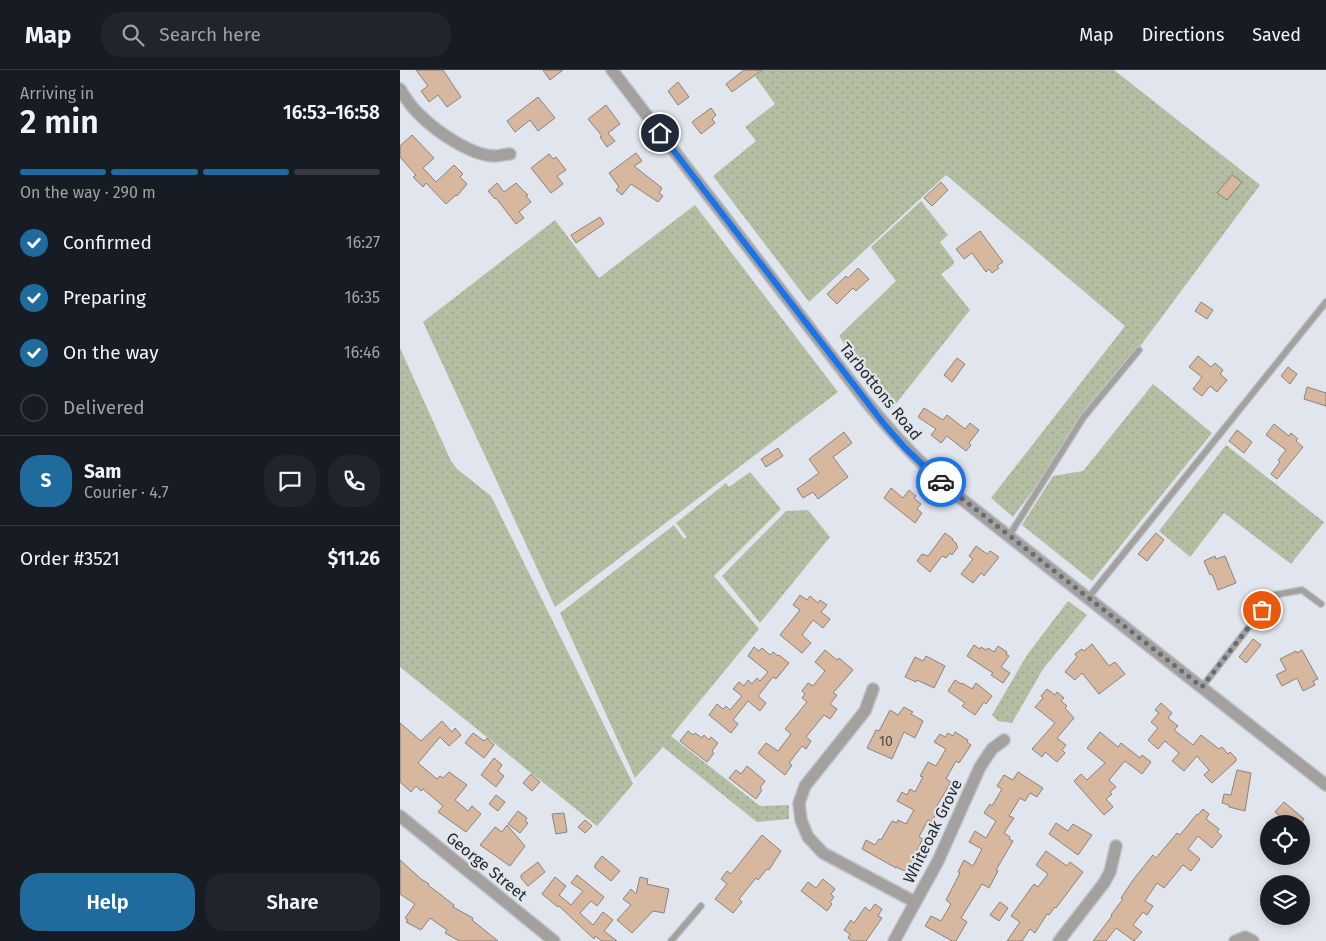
<!DOCTYPE html>
<html lang="en">
<head>
<meta charset="utf-8">
<style>
  body { margin:0; font-family:"Fira Sans",sans-serif; background:#20242c; color:#f1f3f6; height:100vh; display:flex; flex-direction:column; font-size:19px; white-space:nowrap }
  * { box-sizing:border-box; margin:0 }
  p { font-size:16px; color:#9ea1a6 }
  .icon { flex:none; width:28px; height:28px; fill:none; stroke:currentColor; stroke-width:2; stroke-linecap:round; stroke-linejoin:round }
  .map { position:relative; flex:1; overflow:hidden }
  .panel { display:flex; flex-direction:column; background:#171b24; width:400px }
  .panel>* { flex:none }
  .tools { position:absolute; left:860px; top:745px; display:grid; gap:10px }
  .tools a { display:grid; place-items:center; width:50px; height:50px; border-radius:50%; background:#171b24; box-shadow:0 2px 12px #0003; font-size:25px }
  .pin { position:absolute; display:grid; place-items:center; width:42px; height:42px; color:#fff; margin:-21px; border:2px solid #fff; border-radius:50%; box-shadow:0 1px 5px #0007 }
  .courier { position:absolute; display:grid; place-items:center; width:50px; height:50px; margin:-25px; border:4px solid #1a73e8; border-radius:50%; background:#fff; color:#222; box-shadow:0 1px 6px #0007 }
  .summary em { font-style:normal; font-weight:600 }
  .summary div { display:flex; flex-direction:column-reverse }
  .summary { display:flex; align-items:center; justify-content:space-between; height:85px; padding:0 20px }
  h1 { font-size:32px; font-weight:600; line-height:38px }
  .bar { display:grid; grid-template-columns:repeat(4,1fr); gap:8px 5px; align-content:center; height:60px; padding:0 20px }
  .bar i { height:6px; border-radius:4px; background:#363941 }
  .bar .active { background:#206b9e }
  .bar p { grid-column:span 4 }
  .line { display:flex; align-items:center; gap:12px; padding:0 20px; border-top:1px solid #363941 }
  .line div { flex:1 }
  .round { display:grid; place-items:center; flex:none; width:52px; height:52px; border-radius:20px; background:#20242c }
  ol { padding:0 20px; list-style:none }
  li { display:flex; align-items:center; gap:15px; height:55px }
  li p { margin-inline-start:auto }
  li .icon { padding:5px; border-radius:50%; background:#206b9e; color:#fff; stroke-width:4 }
  li:last-child { color:#9ea1a6 }
  li i { width:28px; height:28px; border:2px solid #363941; border-radius:50% }
  .primary-button { display:flex; gap:10px; margin-top:auto; padding:10px 20px }
  .primary-button a { flex:1; height:58px; border-radius:20px; background:#206b9e; color:#fff; font-size:20px; font-weight:600; line-height:58px; text-align:center }
  .primary-button a+a { background:#20242c; color:#f1f3f6 }
  header { display:flex; align-items:center; gap:30px; box-sizing:border-box; height:70px; padding:0 25px; background:#171b24; border-bottom:1px solid #363941 }
  header strong { font-size:24px }
  nav { display:flex; gap:28px; margin-inline-start:auto; font-size:18px }
  .search { width:350px; height:45px; background:#20242c; display:flex; align-items:center; gap:12px; box-sizing:border-box; padding:0 18px; border-radius:20px; color:#9ea1a6; font-size:19px }
  main { display:flex; flex:1; min-height:0 }
  .map>svg:first-child { display:block }
</style>
</head>
<body>
<header>
<strong>Map</strong>
<div class="search"><svg class="icon" aria-label="search" viewBox="0 0 24 24"><circle cx="10" cy="10" r="6"/><path d="M15 15l6 6"/></svg>Search here</div>
<nav><a>Map</a><a>Directions</a><a>Saved</a></nav>
</header>
<main>
<section class="panel">
<div class="summary"><div><h1>2 min</h1><p>Arriving in</p></div><em>16:53–16:58</em></div>
<div class="bar"><i class="active"></i><i class="active"></i><i class="active"></i><i></i><p>On the way · 290 m</p></div>
<ol>
<li><svg class="icon" aria-label="check" viewBox="0 0 24 24"><path d="M5 12l5 5 9-10"/></svg>Confirmed<p>16:27</p></li>
<li><svg class="icon" aria-label="check" viewBox="0 0 24 24"><path d="M5 12l5 5 9-10"/></svg>Preparing<p>16:35</p></li>
<li><svg class="icon" aria-label="check" viewBox="0 0 24 24"><path d="M5 12l5 5 9-10"/></svg>On the way<p>16:46</p></li>
<li><i></i>Delivered</li>
</ol>
<div class="line" style="height:90px"><b class="round" style="background:#206b9e;color:#fff">S</b><div><b>Sam</b><p>Courier · 4.7</p></div><a class="round"><svg class="icon" aria-label="chat" viewBox="0 0 24 24"><path d="M4 5h16v11H9l-5 4z"/></svg></a><a class="round"><svg class="icon" aria-label="phone" viewBox="0 0 24 24"><path d="M5 4h4l2 5-3 2q2 4 5 5l2-3 5 2v4C11 20 4 13 5 4z"/></svg></a></div>
<div class="line" style="height:65px"><div>Order #3521</div><b>$11.26</b></div>
<div class="primary-button"><a>Help</a><a>Share</a></div>
</section>
<div class="map">
<svg width="926" height="871" viewBox="0 0 926 871">
  <defs>
    <pattern id="grass-dots" width="8" height="8" patternUnits="userSpaceOnUse" patternTransform="scale(1.25)"><rect width="8" height="8" fill="#b3bea2"/><path d="M2 2h.1M6 6h.1" fill="none" stroke="#9aa38c" stroke-width="1.8" stroke-linecap="round"/></pattern>
  </defs>
  <rect width="100%" height="100%" fill="#e0e5ee"/>
  <g fill="url(#grass-dots)">
    <polygon points="362,0 714,0 860,115 613,447 591,428 725,256 546,105 409,232 313,106 356,71 345,57 375,34 355,6"/>
    <polygon points="521,131 548,165 540,172 554,191 553,195 541,204 570,240 491,340 439,266 496,211 471,177"/>
    <polygon points="295,135 438,322 155,537 23,252 155,150 199,208"/>
    <polygon points="0,278 51,391 57,399 91,426 233,714 197,756 0,597"/>
    <polygon points="753,314 812,363 692,511 622,455 653,406 683,401"/>
    <polygon points="826,375 924,452 891,494 824,443 790,487 759,461"/>
    <polygon points="350,402 381,439 314,506 359,559 271,666 360,736 389,735 389,749 357,752 263,677 235,708 160,543 274,455 284,469 287,467 276,453 326,413 329,417"/>
    <polygon points="408,440 430,467 360,553 322,506 386,441"/>
    <polygon points="668,531 687,545 643,599 612,653 598,651 592,645 627,585"/>
  </g>
  <g fill="#d7b79d" stroke="#8b837d">
    <polygon points="16,0 43,0 61,27 47,37 38,25 29,32 21,21 28,16"/>
    <polygon points="143,0 163,0 150,10"/>
    <polygon points="344,0 362,0 332,22 326,14"/>
    <polygon points="278,12 289,27 278,35 268,21"/>
    <polygon points="138,27 155,48 138,61 130,50 115,62 107,51"/>
    <polygon points="206,35 220,54 208,63 215,71 207,77 200,67 202,66 188,49"/>
    <polygon points="311,38 316,45 312,49 315,53 301,64 292,52"/>
    <polygon points="12,65 34,88 23,98 36,112 54,95 63,104 60,107 67,114 57,126 56,125 46,134 26,113 23,117 13,107 16,105 0,87 0,76"/>
    <polygon points="236,83 242,91 234,96 262,118 259,123 263,126 258,132 231,114 222,125 216,120 219,117 209,103"/>
    <polygon points="149,84 153,89 156,87 166,100 157,106 163,114 151,123 131,98"/>
    <polygon points="832,105 842,112 827,130 817,123"/>
    <polygon points="541,112 548,120 532,136 524,128"/>
    <polygon points="97,113 104,122 116,113 128,125 126,126 131,132 119,142 124,148 116,154 96,128 95,129 88,121"/>
    <polygon points="200,147 204,154 176,173 171,165"/>
    <polygon points="580,161 603,192 597,196 599,198 592,203 589,199 586,202 572,183 564,189 556,179"/>
    <polygon points="458,198 469,209 456,221 453,218 437,234 427,224 446,206 448,208"/>
    <polygon points="801,232 813,240 807,249 795,241"/>
    <polygon points="798,286 811,297 815,293 823,300 820,304 827,310 817,322 810,316 802,326 793,319 802,307 789,297"/>
    <polygon points="557,288 565,294 552,312 544,305"/>
    <polygon points="888,297 897,304 890,314 881,306"/>
    <polygon points="907,317 926,323 926,336 904,329"/>
    <polygon points="524,338 543,350 547,345 565,359 570,353 579,360 569,373 571,375 566,381 547,366 541,373 531,365 536,359 518,347"/>
    <polygon points="874,354 889,366 891,363 898,369 896,371 903,377 877,409 871,404 880,392 878,390 886,380 866,365"/>
    <polygon points="837,360 852,372 844,383 829,371"/>
    <polygon points="444,362 452,373 433,387 448,407 418,429 413,422 403,428 397,419 419,403 409,389"/>
    <polygon points="378,378 383,386 366,397 361,389"/>
    <polygon points="491,418 503,428 509,420 516,426 514,428 521,434 517,439 522,443 515,453 484,428"/>
    <polygon points="545,463 553,469 552,470 557,474 556,475 558,477 552,485 550,483 546,488 542,486 530,502 517,491 522,484 528,486"/>
    <polygon points="756,463 764,470 747,491 738,484"/>
    <polygon points="576,476 587,484 590,481 599,487 584,506 581,503 573,513 561,504 573,489 569,486"/>
    <polygon points="815,486 816,489 825,486 836,513 818,520 812,504 810,505 804,491"/>
    <polygon points="400,525 407,530 410,526 418,533 420,530 427,535 421,542 430,549 423,558 413,550 402,565 411,573 402,583 380,565 400,540 393,535"/>
    <polygon points="853,569 861,575 846,593 839,587"/>
    <polygon points="692,574 709,596 715,592 725,604 699,624 682,603 675,610 665,602 677,587 675,584 682,579 684,581"/>
    <polygon points="574,575 580,579 581,577 586,580 588,578 594,582 598,576 607,582 606,584 609,586 601,597 610,603 603,613 591,605 593,603 567,586"/>
    <polygon points="354,577 359,581 362,578 370,585 373,582 378,586 379,585 389,593 376,609 373,607 358,626 366,633 360,641 348,631 333,650 338,654 331,663 309,645 317,634 323,639 326,636 330,640 342,626 333,619 339,612 344,616 348,610 352,614 357,608 360,611 368,602 348,586"/>
    <polygon points="425,580 437,590 439,588 453,600 433,623 437,625 430,634 437,639 430,649 424,645 406,667 411,671 406,679 402,676 389,693 392,695 385,705 358,683 366,673 378,681 391,664 385,659 407,632 402,628 405,624 402,621 408,613 413,616 425,601 415,592"/>
    <polygon points="902,580 918,609 913,611 915,615 903,621 897,608 882,616 876,605 886,600 880,589 896,581 897,583"/>
    <polygon points="526,586 545,596 534,618 517,610 516,612 505,607 515,587 523,591"/>
    <polygon points="555,610 561,614 562,613 572,619 576,613 592,626 586,634 584,632 575,645 562,636 565,633 548,621"/>
    <polygon points="647,619 655,625 657,622 664,628 661,631 667,636 665,638 674,648 657,668 666,675 662,680 665,683 657,692 645,682 642,687 632,679 655,653 635,637 643,628 641,626"/>
    <polygon points="761,633 772,643 768,648 778,656 774,660 793,675 801,665 819,679 822,677 828,684 830,682 836,688 836,691 812,713 804,705 809,700 797,686 784,701 772,691 779,683 765,671 758,679 748,670 758,658 751,652 759,643 755,640"/>
    <polygon points="504,637 513,642 511,644 523,651 515,668 504,662 492,689 467,678 476,660 479,661 490,640 498,645"/>
    <polygon points="42,651 52,662 55,658 61,665 49,676 40,667 18,693 37,709 40,706 43,708 49,702 67,715 55,730 68,741 72,736 81,744 66,762 38,742 43,736 23,719 21,721 16,716 11,722 0,712 0,653 21,671"/>
    <polygon points="288,661 293,665 295,663 302,668 304,665 309,670 311,667 318,673 312,681 314,683 307,692 280,671"/>
    <polygon points="555,662 568,670 567,672 571,675 559,693 556,691 546,709 551,712 535,739 538,741 531,752 528,750 519,767 523,769 513,787 517,789 511,799 507,797 505,801 496,797 496,798 462,779 466,770 475,775 479,769 481,770 492,751 497,753 498,750 506,754 514,740 497,731 502,722 507,725 510,719 515,722 523,707 520,706 528,692 536,696 546,679 534,672 540,664 545,667 548,663 553,666"/>
    <polygon points="700,662 718,677 721,673 740,688 742,685 751,692 742,704 725,691 709,710 716,717 710,722 712,724 706,729 713,737 704,745 674,711 681,704 687,710 705,693 687,678"/>
    <polygon points="73,663 84,671 87,668 94,675 84,688 65,673"/>
    <polygon points="94,688 102,695 98,701 104,706 96,717 81,705"/>
    <polygon points="347,696 365,711 360,718 362,720 356,729 329,708 336,700 341,704"/>
    <polygon points="837,700 851,703 845,741 829,737 829,735 822,733 824,724 831,725"/>
    <polygon points="618,702 643,718 637,727 630,723 625,731 620,728 609,746 614,748 604,763 610,767 609,769 613,771 596,800 598,801 589,818 582,814 561,848 567,852 556,871 552,871 525,856 531,846 541,851 551,834 546,830 560,803 558,802 564,790 573,796 582,779 569,772 575,761 586,768 596,751 584,743 590,734 592,736 602,719 597,716 604,705 613,710"/>
    <polygon points="131,704 140,712 132,721 123,713"/>
    <polygon points="96,725 105,732 98,741 89,734"/>
    <polygon points="884,732 904,749 900,754 888,754 875,742"/>
    <polygon points="803,739 809,744 806,749 819,759 817,762 822,766 812,778 798,766 788,779 800,789 791,801 783,795 764,818 757,813 745,831 753,836 747,845 743,842 733,855 742,862 734,871 716,858 706,871 693,871 712,846 711,845 723,829 721,828 733,810 753,785 756,788 777,763 780,765 797,744 798,745"/>
    <polygon points="118,741 127,748 125,751 128,753 120,763 108,754"/>
    <polygon points="164,743 167,762 156,764 152,744"/>
    <polygon points="185,750 192,756 185,763 178,757"/>
    <polygon points="656,753 668,761 673,754 692,765 678,785 649,764"/>
    <polygon points="107,755 125,776 110,796 80,775 95,757 102,762"/>
    <polygon points="362,765 381,781 369,800 367,799 358,810 356,808 339,829 342,832 333,843 315,829 327,814 321,809 327,801 331,804"/>
    <polygon points="646,781 667,796 670,792 683,802 656,838 655,837 649,845 647,844 635,863 630,859 622,871 607,871 620,852 611,846 634,814 638,817 648,804 636,795"/>
    <polygon points="202,786 220,801 211,811 195,798 195,795"/>
    <polygon points="0,790 21,809 29,814 28,815 54,835 53,837 73,848 72,850 98,871 59,871 45,863 47,860 30,848 21,860 6,852 8,850 5,848 15,834 0,824"/>
    <polygon points="138,792 145,802 128,816 121,808 121,805"/>
    <polygon points="177,805 204,827 197,836 191,831 180,843 193,855 203,842 213,850 204,861 217,871 202,871 195,866 194,869 159,836 158,837 142,824 155,807 166,816 159,825 171,835 183,821 171,813"/>
    <polygon points="240,807 248,809 247,814 269,819 264,843 253,841 232,863 217,850 231,835 223,829 231,819 236,824"/>
    <polygon points="423,809 435,819 431,824 434,827 430,832 432,834 427,841 401,821 408,812 416,818"/>
    <polygon points="600,832 608,838 599,851 590,845"/>
    <polygon points="475,834 482,839 478,846 482,848 466,871 452,871 448,868 450,864 444,860 451,850 454,853 465,837 470,841"/>
  </g>
  <g fill="none" stroke-linecap="round" stroke-linejoin="round">
    <g stroke="#bfc3cb" stroke-width="8">
      <g id="service">
        <polyline points="609,466 683,348 739,280"/>
        <polyline points="688,528 926,232"/>
        <polyline points="802,617 874,525 902,520 921,534"/>
        <polyline points="271,871 301,836"/>
      </g>
    </g>
    <g stroke="#bfc3cb" stroke-width="14">
      <g id="minor">
        <path d="M212,0L465,330C494,366 524,398 559,427L926,715"/>
        <path d="M0,19C6,29 12,38 21,46C37,62 72,86 95,86C100,86 105,84 110,84"/>
        <polyline points="473,619 465,641 405,716 399,733 401,750 408,767 423,783 515,832"/>
        <polyline points="0,746 154,871"/>
        <polyline points="494,871 538,791 580,697 592,679 604,670"/>
        <polyline points="659,871 704,813 710,802 716,776"/>
        <polyline points="835,871 845,867 853,871"/>
      </g>
    </g>
    <use href="#service" stroke="#a3a09d" stroke-width="5.5"/>
    <use href="#minor" stroke="#a3a09d" stroke-width="11"/>
  </g>
  <g fill="none" stroke-linecap="round" stroke-linejoin="round">
    <polyline stroke="#686b70" stroke-width="5" stroke-dasharray="0 9" points="541,412 802,617 862,540"/>
    <polyline stroke="#1a73e8" stroke-width="6" points="260,63 484,354 505,378 541,412"/>
  </g>
  <g text-anchor="middle" stroke-width="4.5" stroke-linejoin="round" paint-order="stroke">
    <g font-size="14" fill="#534c48">
      <text x="486" y="676">10</text>
    </g>
    <g font-size="16" fill="#27292c" stroke="#e0e5ee">
      <text transform="translate(481 321) rotate(51)" y="6">Tarbottons Road</text>
      <text transform="translate(532 761) rotate(-64)" y="6">Whiteoak Grove</text>
      <text transform="translate(87 796) rotate(39)" y="6">George Street</text>
    </g>
  </g>
</svg>
<div class="tools">
<a><svg class="icon" aria-label="locate" viewBox="0 0 24 24"><circle cx="12" cy="12" r="6"/><path d="M12 2v4M12 18v4M2 12h4M18 12h4"/></svg></a>
<a><svg class="icon" aria-label="layers" viewBox="0 0 24 24"><path d="M12 4l9 5-9 5-9-5zM3 14l9 5 9-5"/></svg></a>
</div>
<div class="pin" style="left:862px;top:540px;background:#ea580c"><svg class="icon" aria-label="bag" viewBox="0 0 24 24"><path d="M5 8h14l-1 12H6zM9 8a3 3 0 0 1 6 0"/></svg></div>
<div class="pin" style="left:260px;top:63px;background:#1f2937"><svg class="icon" aria-label="home" viewBox="0 0 24 24"><path d="M3 11l9-7 9 7M6 9v11h12V9"/></svg></div>
<div class="courier" style="left:541px;top:412px"><svg class="icon" aria-label="car" viewBox="0 0 24 24"><path d="M5 17H2v-5l4-1 3-4h7l3 4 3 1v5h-3M9 17h6M6 11h13"/><circle cx="7" cy="17" r="2"/><circle cx="17" cy="17" r="2"/></svg></div>
</div>
</main>
</body>
</html>
